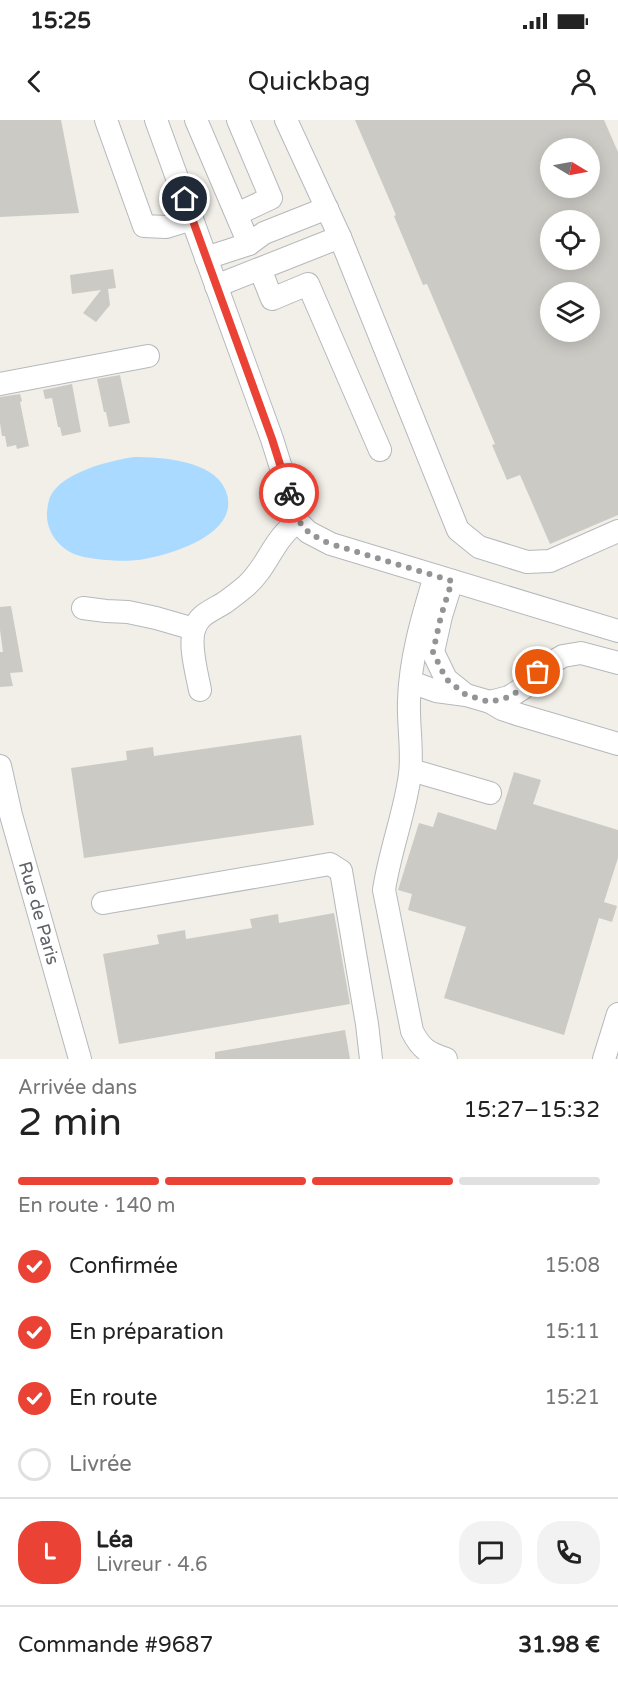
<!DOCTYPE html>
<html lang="fr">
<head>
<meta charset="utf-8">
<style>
  body { margin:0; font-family:"Varela Round",sans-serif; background:#f2f2f2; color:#222; height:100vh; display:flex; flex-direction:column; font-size:22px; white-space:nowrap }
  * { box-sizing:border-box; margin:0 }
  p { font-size:20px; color:#767676 }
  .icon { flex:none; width:33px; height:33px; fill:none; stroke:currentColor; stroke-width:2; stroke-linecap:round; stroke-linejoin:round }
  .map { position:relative; height:939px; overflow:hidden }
  .panel { display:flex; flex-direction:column; background:#fff; flex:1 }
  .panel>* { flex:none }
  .needle { width:39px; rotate:100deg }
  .buttons { position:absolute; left:540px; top:18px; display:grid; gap:12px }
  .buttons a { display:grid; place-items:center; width:60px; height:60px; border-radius:50%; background:#fff; box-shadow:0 3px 15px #0003; font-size:30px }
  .pin { position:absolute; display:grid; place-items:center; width:51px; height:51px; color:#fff; margin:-26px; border:3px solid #fff; border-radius:50%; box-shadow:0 2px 6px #0007 }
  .courier { position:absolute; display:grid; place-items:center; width:60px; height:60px; margin:-30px; border:4px solid #ea4335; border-radius:50%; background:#fff; color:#222; box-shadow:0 2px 8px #0007 }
  .headline em { font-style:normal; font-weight:600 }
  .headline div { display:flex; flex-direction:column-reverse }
  .headline { display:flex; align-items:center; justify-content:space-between; height:102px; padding:0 18px }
  h1 { font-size:39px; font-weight:600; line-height:45px }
  .bar { display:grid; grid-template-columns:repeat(4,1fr); gap:9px 6px; align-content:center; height:72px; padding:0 18px }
  .bar i { height:8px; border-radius:4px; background:#e0e0e0 }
  .bar .current { background:#ea4335 }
  .bar p { grid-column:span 4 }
  .line { display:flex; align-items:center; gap:15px; padding:0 18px; border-top:2px solid #e0e0e0 }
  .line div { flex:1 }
  .round { display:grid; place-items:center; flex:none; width:63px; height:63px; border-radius:24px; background:#f2f2f2 }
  ol { padding:0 18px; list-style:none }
  li { display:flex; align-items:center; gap:18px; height:66px }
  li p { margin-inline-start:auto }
  li .icon { padding:6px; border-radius:50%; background:#ea4335; color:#fff; stroke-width:4 }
  li:last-child { color:#767676 }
  li i { width:33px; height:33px; border:3px solid #e0e0e0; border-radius:50% }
  .status { display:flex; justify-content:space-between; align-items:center; height:42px; padding:0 30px; background:#fff; direction:ltr }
  .status svg { height:16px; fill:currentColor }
  header { display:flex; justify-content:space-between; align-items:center; height:78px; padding:0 18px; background:#fff; font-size:27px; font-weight:600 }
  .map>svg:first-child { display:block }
</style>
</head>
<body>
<div class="status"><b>15:25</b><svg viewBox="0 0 49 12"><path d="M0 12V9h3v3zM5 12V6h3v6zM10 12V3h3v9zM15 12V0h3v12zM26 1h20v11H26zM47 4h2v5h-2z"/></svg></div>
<header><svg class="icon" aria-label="back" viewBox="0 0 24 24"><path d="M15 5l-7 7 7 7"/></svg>Quickbag<svg class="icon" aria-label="person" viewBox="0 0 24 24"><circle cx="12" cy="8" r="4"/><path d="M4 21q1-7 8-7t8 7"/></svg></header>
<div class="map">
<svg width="618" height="939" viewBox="0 0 618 939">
  <rect width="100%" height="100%" fill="#f1efe8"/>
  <path fill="#aadaff" d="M134,337C161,337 212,340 225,369C245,414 168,436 138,440C123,442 88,440 74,434C62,429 51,417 48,404C46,396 47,386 50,377C62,352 109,341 134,337Z"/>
  <g fill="#cccac5" fill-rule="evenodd">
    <polygon points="0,0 61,0 79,93 0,97"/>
    <path d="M355,0H604L618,32V395L550,424L520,355L507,360L492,325L495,324L427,164L423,165L394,96L396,95ZM550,28H590V68H550ZM550,100H590V140H550ZM550,172H590V212H550Z"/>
    <polygon points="113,149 116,168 108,169 110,185 96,202 83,193 101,170 72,174 70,155"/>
    <polygon points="120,255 130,303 109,307 106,292 104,292 97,259"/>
    <polygon points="72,264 81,312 62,316 60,307 58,307 52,278 45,279 43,270"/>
    <polygon points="20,274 22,281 20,282 29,326 17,329 16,325 7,327 5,316 2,316 0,303 0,277"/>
    <polygon points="11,486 23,552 10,553 13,566 0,567 0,532 3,532 0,510 0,487"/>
    <polygon points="301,615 314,705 84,738 71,648 127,640 126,631 153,627 154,636"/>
    <polygon points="514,652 541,660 533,684 618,710 618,738 604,782 617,786 612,802 599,798 564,915 444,878 466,807 408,790 412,774 398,770 419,703 433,707 438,692 496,710"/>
    <polygon points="334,793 350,884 119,924 103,834 159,824 157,815 185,810 186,819 252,808 250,799 278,794 279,803"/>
    <polygon points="345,910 350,939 215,939 215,932"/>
  </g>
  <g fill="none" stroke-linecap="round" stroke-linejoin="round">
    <g stroke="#b5b8bc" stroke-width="24">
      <g id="minor">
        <polyline points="106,0 144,106 166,107 192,99"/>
        <polyline points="156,0 272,319 298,402 308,412 331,424 618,511"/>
        <polyline points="196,0 249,124"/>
        <polyline points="286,0 340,117 458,410 479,427 527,442 550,441 618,411"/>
        <polyline points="237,94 271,78 238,0"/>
        <polyline points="206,138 249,124 264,113 327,88"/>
        <polyline points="260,149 272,179 308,164 380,330"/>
        <polyline points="216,166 340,117"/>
        <polyline points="0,264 148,236"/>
        <path d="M435,456C423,496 410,538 409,581C408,604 413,631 410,654C405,693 390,730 384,770L412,911C421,929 428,933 446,939"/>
        <polyline points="452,461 441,496 433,532 446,559 466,575"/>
        <polyline points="83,488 106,491 128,492 156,498 194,509"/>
        <polyline points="411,562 436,571 466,575 490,582 502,589 520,595 618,624"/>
        <path d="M200,570C197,554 189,526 194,510C198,495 211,491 224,483C231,478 239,472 246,466C268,447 273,418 298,402"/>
        <polyline points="490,582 509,577 528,565 538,552 549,544 563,536 581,533 618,543"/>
        <polyline points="0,646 11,695 80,939"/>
        <polyline points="411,650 490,673"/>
        <polyline points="103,783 330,744 341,751 367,904 371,939"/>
        <polyline points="604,939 618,894"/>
      </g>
    </g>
    <use href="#minor" stroke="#fff" stroke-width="22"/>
  </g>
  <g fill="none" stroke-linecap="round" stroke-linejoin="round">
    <path stroke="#929495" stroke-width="6" stroke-dasharray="0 10.8" d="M289,373C298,403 300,411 331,424L452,461L441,496L433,532L446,559L466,575L490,582L509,577L528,565L538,552"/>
    <polyline stroke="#ea4335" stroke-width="8" points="185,79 272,319 289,373"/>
  </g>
  <g text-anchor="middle" stroke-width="6" stroke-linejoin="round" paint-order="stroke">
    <g font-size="18" fill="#5f6368" stroke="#fff">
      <text transform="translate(39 793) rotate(74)" y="6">Rue de Paris</text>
    </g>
  </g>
</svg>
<div class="buttons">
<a><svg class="needle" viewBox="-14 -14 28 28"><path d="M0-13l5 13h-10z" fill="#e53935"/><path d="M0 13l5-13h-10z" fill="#767676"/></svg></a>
<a><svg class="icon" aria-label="locate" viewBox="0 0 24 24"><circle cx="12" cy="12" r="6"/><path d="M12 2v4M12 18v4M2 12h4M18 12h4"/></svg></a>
<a><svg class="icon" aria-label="layers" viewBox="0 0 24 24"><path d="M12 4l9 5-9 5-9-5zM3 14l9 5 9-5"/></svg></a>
</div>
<div class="pin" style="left:538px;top:552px;background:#ea580c"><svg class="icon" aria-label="bag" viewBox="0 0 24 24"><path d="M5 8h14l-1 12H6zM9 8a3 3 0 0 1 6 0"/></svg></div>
<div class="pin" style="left:185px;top:79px;background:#1f2937"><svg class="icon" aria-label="home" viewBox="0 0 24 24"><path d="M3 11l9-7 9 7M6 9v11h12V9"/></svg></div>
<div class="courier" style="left:289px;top:373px"><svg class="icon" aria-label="bike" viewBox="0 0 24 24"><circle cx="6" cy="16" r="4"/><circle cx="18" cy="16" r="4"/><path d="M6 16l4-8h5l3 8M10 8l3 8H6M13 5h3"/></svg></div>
</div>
<section class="panel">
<div class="headline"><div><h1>2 min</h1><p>Arrivée dans</p></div><em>15:27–15:32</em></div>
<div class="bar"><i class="current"></i><i class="current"></i><i class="current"></i><i></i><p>En route · 140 m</p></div>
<ol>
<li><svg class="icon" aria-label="check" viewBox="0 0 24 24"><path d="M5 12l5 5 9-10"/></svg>Confirmée<p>15:08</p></li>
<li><svg class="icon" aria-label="check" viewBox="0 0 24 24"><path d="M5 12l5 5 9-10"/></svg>En préparation<p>15:11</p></li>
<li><svg class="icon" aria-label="check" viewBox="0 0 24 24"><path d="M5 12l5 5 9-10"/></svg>En route<p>15:21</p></li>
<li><i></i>Livrée</li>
</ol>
<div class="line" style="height:108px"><b class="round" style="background:#ea4335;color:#fff">L</b><div><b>Léa</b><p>Livreur · 4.6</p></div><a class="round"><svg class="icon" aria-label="chat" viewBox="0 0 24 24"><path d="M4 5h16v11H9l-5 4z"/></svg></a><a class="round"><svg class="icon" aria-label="phone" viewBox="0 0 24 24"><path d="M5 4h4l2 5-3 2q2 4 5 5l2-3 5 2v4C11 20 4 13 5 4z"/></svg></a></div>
<div class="line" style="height:78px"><div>Commande #9687</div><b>31.98 €</b></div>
</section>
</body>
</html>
